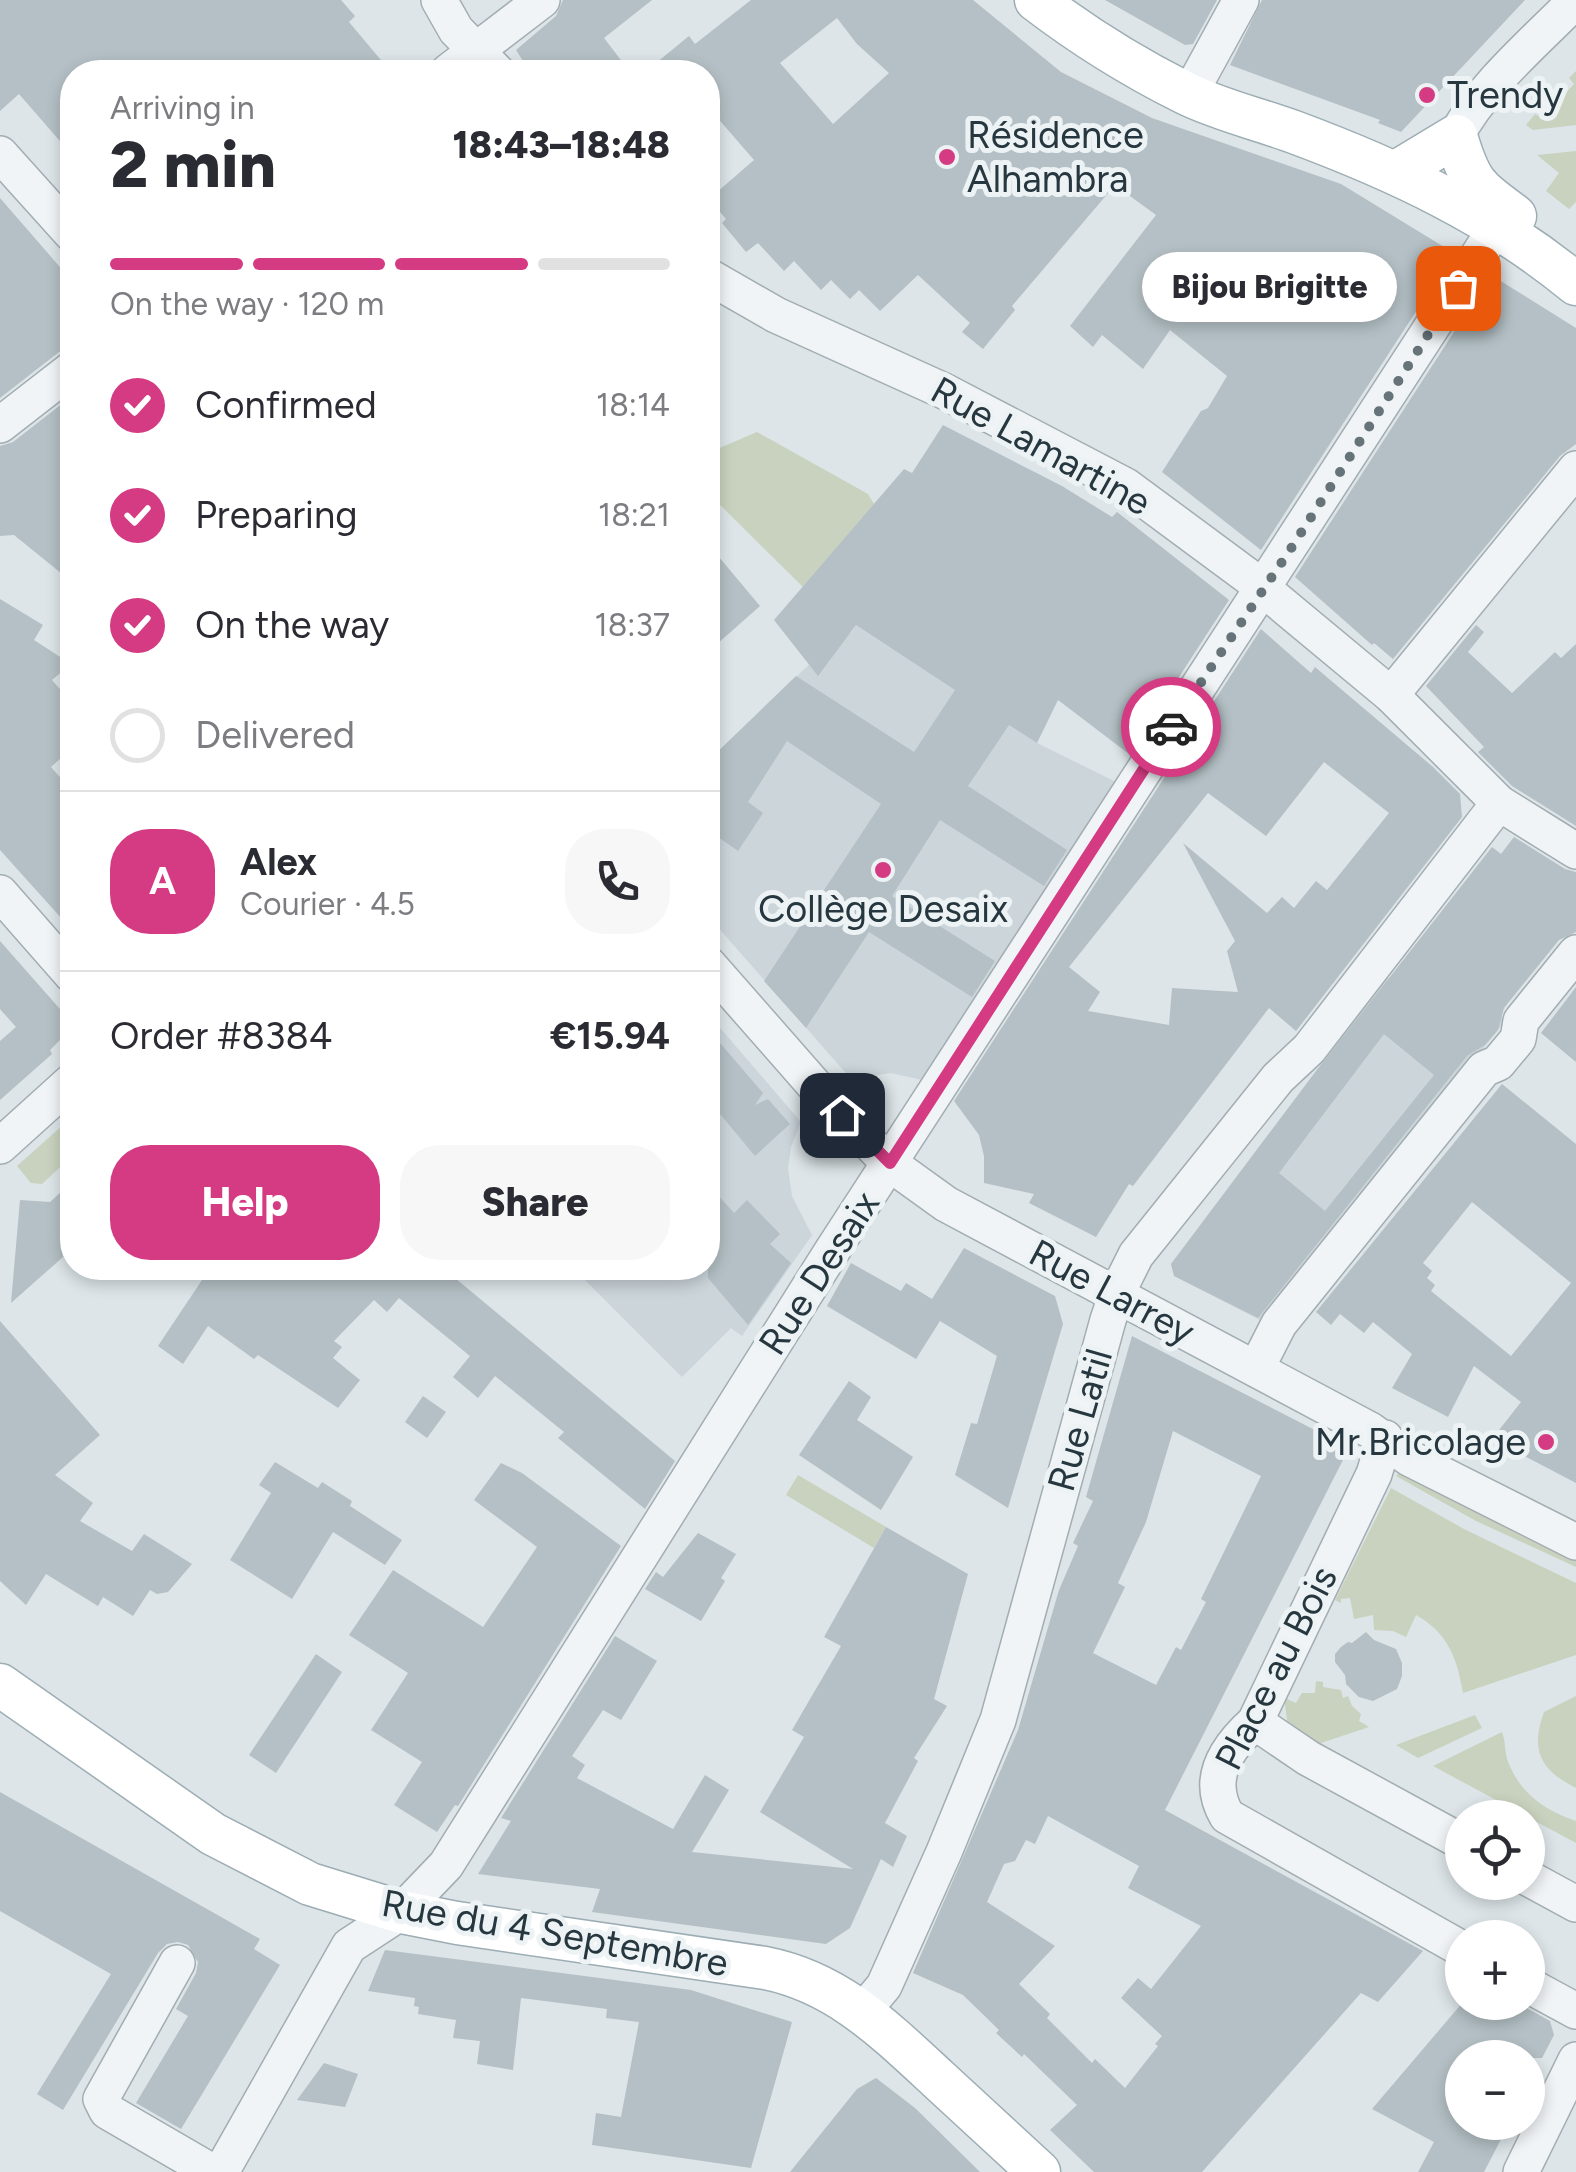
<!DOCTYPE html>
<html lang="en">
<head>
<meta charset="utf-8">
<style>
  body { margin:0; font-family:Figtree,sans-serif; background:#f7f7f7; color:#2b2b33; height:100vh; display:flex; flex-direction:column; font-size:38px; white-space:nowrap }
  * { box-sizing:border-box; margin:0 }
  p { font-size:32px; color:#7c7c81 }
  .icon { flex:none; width:55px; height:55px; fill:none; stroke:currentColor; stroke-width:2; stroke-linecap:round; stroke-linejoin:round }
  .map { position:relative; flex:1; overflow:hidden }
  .sheet { position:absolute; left:60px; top:60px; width:660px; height:1220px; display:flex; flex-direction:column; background:#fff; border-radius:40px; box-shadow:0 5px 15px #0003 }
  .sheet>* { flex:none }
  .controls { position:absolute; left:1445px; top:1800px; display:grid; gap:20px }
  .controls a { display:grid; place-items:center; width:100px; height:100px; border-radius:50%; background:#fff; box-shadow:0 5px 15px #0003; font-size:50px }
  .pin { position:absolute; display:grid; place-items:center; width:85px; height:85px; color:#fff; margin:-42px; border-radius:20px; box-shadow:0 5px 15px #0006 }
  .courier { position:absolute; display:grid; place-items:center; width:100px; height:100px; margin:-50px; border:8px solid #d43b82; border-radius:50%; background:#fff; color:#222; box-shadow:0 2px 12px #0007 }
  .bubble { position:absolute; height:70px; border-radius:35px; background:#fff; box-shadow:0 5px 15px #0003; font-size:32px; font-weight:800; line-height:70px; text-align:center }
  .head em { font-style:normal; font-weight:800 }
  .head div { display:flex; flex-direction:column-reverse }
  .head { display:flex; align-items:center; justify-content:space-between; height:170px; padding:0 50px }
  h1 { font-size:65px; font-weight:800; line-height:75px }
  .bar { display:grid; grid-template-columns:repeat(4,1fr); gap:15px 10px; align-content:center; height:120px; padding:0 50px }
  .bar i { height:12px; border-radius:8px; background:#e1e1e2 }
  .bar .selected { background:#d43b82 }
  .bar p { grid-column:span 4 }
  .line { display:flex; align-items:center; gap:25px; padding:0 50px; border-top:2px solid #e1e1e2 }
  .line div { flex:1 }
  .round { display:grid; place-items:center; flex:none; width:105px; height:105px; border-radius:40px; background:#f7f7f7 }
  ol { padding:0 50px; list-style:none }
  li { display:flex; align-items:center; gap:30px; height:110px }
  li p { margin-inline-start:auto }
  li .icon { padding:10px; border-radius:50%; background:#d43b82; color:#fff; stroke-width:4 }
  li:last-child { color:#7c7c81 }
  li i { width:55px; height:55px; border:5px solid #e1e1e2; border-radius:50% }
  .cta { display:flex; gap:20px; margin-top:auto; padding:20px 50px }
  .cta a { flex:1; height:115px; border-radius:40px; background:#d43b82; color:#fff; font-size:40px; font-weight:800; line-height:115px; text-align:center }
  .cta a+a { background:#f7f7f7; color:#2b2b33 }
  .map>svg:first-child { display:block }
</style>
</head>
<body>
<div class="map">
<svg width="1576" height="2172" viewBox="0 0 1576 2172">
  <rect width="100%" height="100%" fill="#dde5e8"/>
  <g fill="#cbd5da">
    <polygon points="856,625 1037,743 1116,782 922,1080 891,1073 851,1079 708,916 708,761 820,654 841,627 851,633"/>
    <polygon points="1438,963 1506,1020 1264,1322 1174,1276 1171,1264 1387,977 1411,996"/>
    <polygon points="708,1014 801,1122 791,1147 788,1169 792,1196 812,1235 742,1336 731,1328 682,1377 573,1268 708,1268"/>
  </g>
  <g fill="#c9d2be">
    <polygon points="1576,71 1576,125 1533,130 1526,125 1535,114 1542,118 1574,84 1569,78"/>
    <polygon points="1576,151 1576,202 1569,209 1546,191 1559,173 1537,155"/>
    <polygon points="757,432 868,494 874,504 803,587 708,493 708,453"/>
    <polygon points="72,1117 72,1156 42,1184 31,1183 17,1166"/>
    <polygon points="1402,1470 1576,1552 1576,1567 1476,1521 1396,1476"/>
    <polygon points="798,1475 886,1527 874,1548 786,1495"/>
    <path d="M1391,1488L1464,1529L1576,1583V1655L1463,1693C1457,1658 1448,1633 1416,1615L1406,1637L1393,1631L1374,1630L1373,1615L1354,1619L1350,1598L1341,1599V1603L1335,1600Z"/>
    <polygon points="1316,1681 1323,1682 1323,1687 1341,1690 1343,1698 1348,1696 1352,1706 1361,1714 1359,1721 1369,1727 1315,1745 1288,1726 1284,1698 1296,1703 1302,1693 1315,1693"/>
    <path d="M1576,1696V1788C1540,1770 1530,1750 1544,1712Z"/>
    <polygon points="1475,1715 1482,1728 1418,1758 1396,1745"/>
    <path d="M1502,1732C1506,1742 1504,1753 1509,1764C1521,1794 1546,1811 1576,1821V1843L1433,1766Z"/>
  </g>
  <g fill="#b4c0c5" fill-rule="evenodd">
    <polygon points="0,0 341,0 355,16 349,22 391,72 72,72 72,155 19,94 0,111"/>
    <polygon points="563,0 652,0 604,38 630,72 530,72 516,50 556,16"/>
    <path d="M751,0H973L1061,72L1152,118L1341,184L1454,253L1261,550L1162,472L1201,411L1208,408L1227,376L1170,330L1143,369L1102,335L1093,347L1070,326L1156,215L1115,185L1012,306L1015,310L983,349L962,332L970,323L918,275L880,311L859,290L850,299L831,280L821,290L794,261L784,271L758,243L746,252L722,223L726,219L709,199L754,160L708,107V72H645L689,36L695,44ZM837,18L857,44L889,73L833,124L780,63Z"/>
    <polygon points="1105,0 1217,0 1193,44 1185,45"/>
    <polygon points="1262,0 1525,0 1401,132 1378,123 1380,120 1230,65"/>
    <polygon points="0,198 72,281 72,348 59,352 0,398"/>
    <polygon points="1491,275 1576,328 1576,444 1560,456 1393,659 1374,643 1372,645 1295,577"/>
    <polygon points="72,396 72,582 14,535 0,536 0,446 13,442"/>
    <polygon points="943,425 1062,486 1112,517 1117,512 1229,600 1129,754 1058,700 1037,743 1009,725 968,786 1067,850 1044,886 940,820 892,896 995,961 972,997 869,932 806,1028 764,981 881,804 787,741 748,802 763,813 738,851 708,830 708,761 796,676 914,752 955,690 856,625 818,676 774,620 904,469 912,473"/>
    <polygon points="708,544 760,606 708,652"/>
    <polygon points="0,599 43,625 34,640 71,664 52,680 72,703 72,748 51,767 72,791 72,930 0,850"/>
    <polygon points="1476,625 1484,632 1468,652 1512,693 1555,652 1561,658 1576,644 1576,826 1512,786 1478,752 1484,747 1426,686"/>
    <path d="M1261,629L1311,673L1315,667L1433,767L1460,794L1462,817L1296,1031L1269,1008L1133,1186L1129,1184L1096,1237L1029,1203L1034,1194L984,1183V1156L979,1135L954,1101ZM1324,762L1389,813L1327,890L1316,881L1294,908L1282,897L1267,913L1183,843L1235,941L1227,951L1238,992L1172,988L1169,1025L1088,1011L1100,992L1069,967L1208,793L1266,836Z"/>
    <path d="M1514,837L1565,869L1576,872V932L1559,940L1504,1008L1498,1030L1485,1045L1467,1056L1258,1318L1174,1276L1171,1264L1316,1071L1492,847L1501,854ZM1384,1034L1434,1075L1325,1211L1279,1173Z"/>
    <polygon points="0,941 67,1017 66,1034 50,1050 52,1054 0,1100 0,1041 16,1027 0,1009"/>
    <polygon points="1576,987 1576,1062 1541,1033"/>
    <polygon points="708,1029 763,1093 755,1105 768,1099 790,1124 755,1156 720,1114 708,1125"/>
    <path d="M1502,1084L1576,1144V1483L1492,1439L1521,1402L1474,1366L1448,1417L1392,1388L1412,1354L1373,1322L1364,1333L1340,1314L1331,1325L1316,1312ZM1472,1202L1571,1283L1511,1356L1431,1291L1435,1285L1427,1278L1432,1271L1423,1263Z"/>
    <polygon points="72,1182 72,1249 11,1303 20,1200 50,1202"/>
    <polygon points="708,1184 734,1213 747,1200 780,1234 770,1244 791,1263 748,1325 708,1278"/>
    <polygon points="964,1248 1055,1296 1063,1324 1008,1508 955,1475 971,1423 977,1424 997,1356 940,1321 916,1359 827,1306 851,1263 901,1291 906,1283 932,1299"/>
    <polygon points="210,1268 443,1268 675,1461 645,1509 558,1438 564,1432 495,1376 478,1398 453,1377 470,1356 399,1298 387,1312 374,1300 334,1341 342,1347 333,1358 360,1380 338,1408 258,1355 254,1359 208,1326 183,1364 158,1346"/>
    <polygon points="0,1321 100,1435 55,1475 93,1503 80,1521 132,1551 144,1534 192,1564 168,1592 157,1594 150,1590 133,1616 103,1597 98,1606 46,1574 26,1605 0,1581"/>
    <path d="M1132,1336L1340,1443L1344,1458L1165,1810L1423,1951L1378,2002L1361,1993L1202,2172H1094L1050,2130L1077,2105L1024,2054L1022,2057L996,2033L999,2030L963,1995L913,1973L1018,1730L1059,1590L1078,1546L1073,1543L1093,1501L1086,1497ZM1173,1431L1261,1476L1201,1599L1206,1602L1181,1650L1176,1647L1156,1685L1093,1653L1125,1587L1118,1583L1146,1522ZM1048,1816L1139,1866L1128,1888L1201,1926L1151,1989L1138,1978L1121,1998L1162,2036L1155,2044L1158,2046L1125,2088L1095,2059L1092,2063L1047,2018L1050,2014L1019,1984L1055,1946L987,1902L1004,1864L1015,1861L1026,1840L1035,1844Z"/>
    <polygon points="849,1381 871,1397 857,1420 913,1457 881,1510 799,1455"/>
    <polygon points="423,1396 446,1412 427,1438 405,1422"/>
    <polygon points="275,1462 318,1488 322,1482 352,1501 350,1506 402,1540 385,1565 333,1532 292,1599 230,1560 271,1493 259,1485"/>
    <polygon points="501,1463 522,1473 621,1546 458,1806 455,1805 437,1832 394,1805 422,1762 371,1730 408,1673 349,1635 393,1570 483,1627 537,1547 474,1500"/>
    <polygon points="886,1527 968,1574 934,1699 947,1706 914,1758 918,1761 885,1823 907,1836 893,1867 881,1859 850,1928 826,1944 592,1912 600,1889 478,1874 511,1821 501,1818 615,1636 657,1661 621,1720 603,1710 572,1756 585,1765 577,1778 673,1829 705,1775 729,1790 692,1852 853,1869 760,1812 804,1737 792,1730 841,1646 824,1637"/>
    <polygon points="698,1533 736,1554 721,1578 725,1581 701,1621 645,1589 656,1572 663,1577"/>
    <polygon points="1366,1632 1374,1640 1396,1649 1402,1663 1402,1676 1397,1689 1373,1701 1359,1697 1346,1684 1345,1675 1335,1662 1335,1654 1341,1647 1348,1642 1352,1643"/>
    <polygon points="316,1654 342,1672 276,1773 249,1755"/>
    <polygon points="0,1792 260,1939 254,1949 280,1965 181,2129 136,2103 188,2016 176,2009 196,1973 198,1962 188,1945 178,1942 167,1944 158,1953 63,2110 37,2094 111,1974 0,1911"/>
    <polygon points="385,1950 691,1990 792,2022 751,2168 592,2145 596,2113 621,2117 639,2022 606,2018 607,2009 521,1998 513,2070 477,2064 480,2041 453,2038 456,2020 418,2014 419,2007 414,2006 415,1998 368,1991"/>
    <polygon points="1463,2002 1516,2002 1550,2021 1554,2035 1542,2058 1462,2058 1462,2122 1510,2122 1484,2172 1418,2172 1434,2142 1372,2109"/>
    <polygon points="324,2063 358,2074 345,2107 297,2100"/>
    <polygon points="876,2078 915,2108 980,2172 790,2172 857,2089"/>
  </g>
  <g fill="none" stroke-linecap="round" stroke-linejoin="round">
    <g stroke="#a2adb2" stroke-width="38">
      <g id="minor">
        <polyline points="439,0 456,30 497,72"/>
        <polyline points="448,72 542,0"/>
        <polyline points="1189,95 1241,0"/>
        <path d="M1456,136C1484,84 1534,43 1576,0"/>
        <polyline points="0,154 72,234"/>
        <polyline points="708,276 776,315 944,391 1126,486 1249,577 1391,695 1499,803 1576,851"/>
        <polyline points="0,425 72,369"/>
        <polyline points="1391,695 1576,469"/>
        <polyline points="0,893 72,975"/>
        <polyline points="708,964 823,1095 889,1163 946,1204 1370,1430 1409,1458 1576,1542"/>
        <polyline points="0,1146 72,1081"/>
        <polyline points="1256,1369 1279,1324 1484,1069 1498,1063 1518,1039 1521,1021 1576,953"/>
        <path d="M1385,1438L1374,1474L1255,1722C1226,1748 1205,1779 1227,1816L1462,1949"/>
        <polyline points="1255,1722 1308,1758 1462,1842"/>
        <polyline points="1528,1878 1576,1904"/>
        <polyline points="177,1963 101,2099 107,2111 212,2172"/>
        <polyline points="1528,1985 1576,2011"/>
        <polyline points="862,2012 884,1986 944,1852 998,1720 1108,1320 1117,1293 1136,1255 1278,1078 1309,1049 1499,803"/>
        <polyline points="221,2172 349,1946 401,1912 446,1865 832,1251 1496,228"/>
        <polyline points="1521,2172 1576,2060"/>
      </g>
    </g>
    <g stroke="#9cadb4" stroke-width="45">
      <g id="major">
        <path d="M1036,0C1083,36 1133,67 1185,93C1219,110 1259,119 1294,132C1396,170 1491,214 1576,284"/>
        <path d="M1398,171L1456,136C1470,184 1476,187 1515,216"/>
        <path d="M0,1685L213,1834L310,1884L401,1912L457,1923L765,1968C837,1982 885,2030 937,2078C971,2109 1005,2141 1039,2172"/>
      </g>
    </g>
    <use href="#minor" stroke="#f0f4f6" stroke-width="35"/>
    <use href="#major" stroke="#fff" stroke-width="42"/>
  </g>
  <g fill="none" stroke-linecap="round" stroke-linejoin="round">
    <polyline stroke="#66747a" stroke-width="10" stroke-dasharray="0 18" points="1171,727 1290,550 1458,288"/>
    <polyline stroke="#d43b82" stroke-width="12" points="842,1115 890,1163 1171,727"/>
  </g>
  <g fill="#d43b82" stroke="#edf3f5" stroke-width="4">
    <circle cx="1427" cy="95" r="10"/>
    <circle cx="947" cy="157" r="10"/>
    <circle cx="883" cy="870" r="10"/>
    <circle cx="1546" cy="1442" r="10"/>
  </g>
  <g text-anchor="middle" stroke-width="10" stroke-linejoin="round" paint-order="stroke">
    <g font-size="38" fill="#26373f" stroke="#edf3f5" text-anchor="start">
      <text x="1447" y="108">Trendy</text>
      <text x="967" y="148">Résidence<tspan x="967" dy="44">Alhambra</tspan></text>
      <text x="883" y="922" text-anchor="middle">Collège Desaix</text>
      <text x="1526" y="1455" text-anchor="end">Mr.Bricolage</text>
    </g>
    <g font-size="38" fill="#26373f" stroke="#edf3f5">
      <text transform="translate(1041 446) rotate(29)" y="13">Rue Lamartine</text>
      <text transform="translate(819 1273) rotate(-57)" y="13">Rue Desaix</text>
      <text transform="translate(1112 1292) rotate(28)" y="13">Rue Larrey</text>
      <text transform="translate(1080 1420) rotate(-74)" y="13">Rue Latil</text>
      <text transform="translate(1276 1668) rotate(-63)" y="13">Place au Bois</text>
      <text transform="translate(555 1933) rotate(10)" y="13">Rue du 4 Septembre</text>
    </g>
  </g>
</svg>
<div class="controls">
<a><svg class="icon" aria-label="locate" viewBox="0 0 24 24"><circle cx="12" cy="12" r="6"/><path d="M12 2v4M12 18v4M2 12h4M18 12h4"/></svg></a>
<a>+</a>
<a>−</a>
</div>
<div class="pin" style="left:1458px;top:288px;background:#ea580c"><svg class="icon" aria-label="bag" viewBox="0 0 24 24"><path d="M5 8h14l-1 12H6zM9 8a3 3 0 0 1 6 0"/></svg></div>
<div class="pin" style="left:842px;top:1115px;background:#1f2937"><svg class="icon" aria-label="home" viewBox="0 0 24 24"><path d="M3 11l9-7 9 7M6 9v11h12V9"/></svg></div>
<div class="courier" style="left:1171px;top:727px"><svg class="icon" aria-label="car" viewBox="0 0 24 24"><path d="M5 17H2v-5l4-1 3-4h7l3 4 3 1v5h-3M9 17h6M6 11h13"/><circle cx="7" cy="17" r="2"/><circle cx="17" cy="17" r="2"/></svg></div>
<div class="bubble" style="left:1142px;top:252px;width:255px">Bijou Brigitte</div>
<section class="sheet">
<div class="head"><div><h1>2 min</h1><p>Arriving in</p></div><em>18:43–18:48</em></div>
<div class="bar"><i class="selected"></i><i class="selected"></i><i class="selected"></i><i></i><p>On the way · 120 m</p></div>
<ol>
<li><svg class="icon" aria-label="check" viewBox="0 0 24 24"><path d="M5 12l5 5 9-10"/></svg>Confirmed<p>18:14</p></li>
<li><svg class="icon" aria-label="check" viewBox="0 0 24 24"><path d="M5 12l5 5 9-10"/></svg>Preparing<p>18:21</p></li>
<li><svg class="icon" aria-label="check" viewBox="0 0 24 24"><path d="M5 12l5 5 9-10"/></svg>On the way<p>18:37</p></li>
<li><i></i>Delivered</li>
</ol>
<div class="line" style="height:180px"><b class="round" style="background:#d43b82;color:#fff">A</b><div><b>Alex</b><p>Courier · 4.5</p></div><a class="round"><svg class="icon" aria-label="phone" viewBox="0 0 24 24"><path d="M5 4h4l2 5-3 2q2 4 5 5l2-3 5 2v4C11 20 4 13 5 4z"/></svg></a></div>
<div class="line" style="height:130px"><div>Order #8384</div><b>€15.94</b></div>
<div class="cta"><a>Help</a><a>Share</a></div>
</section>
</div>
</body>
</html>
